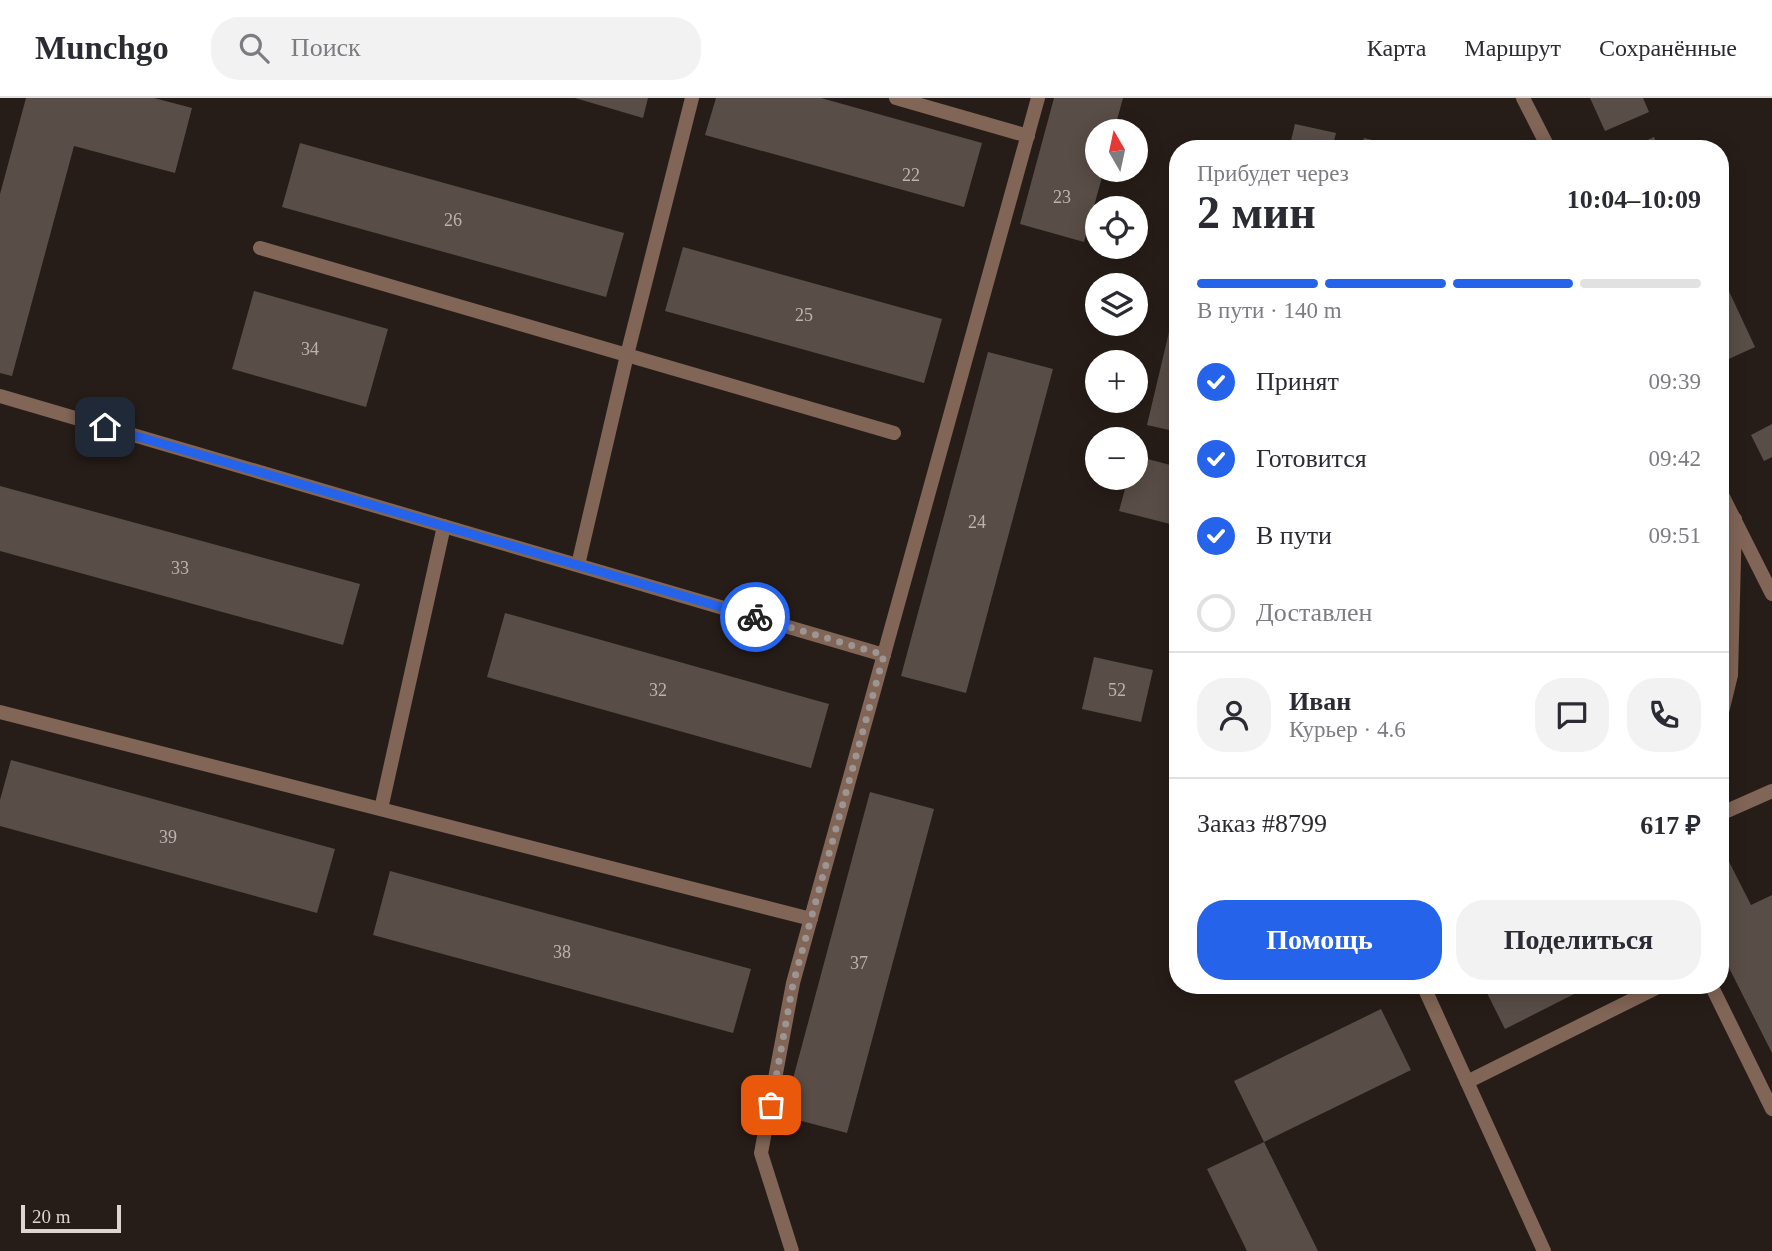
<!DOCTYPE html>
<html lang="ru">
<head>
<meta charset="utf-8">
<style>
  body { margin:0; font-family:Georgia,serif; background:#f2f2f3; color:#2b2b33; height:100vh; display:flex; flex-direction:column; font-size:26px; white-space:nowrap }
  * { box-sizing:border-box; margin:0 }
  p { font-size:23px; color:#7c7c81 }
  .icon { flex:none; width:38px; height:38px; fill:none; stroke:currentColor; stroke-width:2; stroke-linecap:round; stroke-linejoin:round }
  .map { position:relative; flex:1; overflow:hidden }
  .side { position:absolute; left:1169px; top:42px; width:560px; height:854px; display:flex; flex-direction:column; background:#fff; border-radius:28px; box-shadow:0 4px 18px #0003 }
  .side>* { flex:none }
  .needle { width:46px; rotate:351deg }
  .buttons { position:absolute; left:1085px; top:21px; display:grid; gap:14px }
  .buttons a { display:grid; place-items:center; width:63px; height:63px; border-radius:50%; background:#fff; box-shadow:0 4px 18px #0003; font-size:35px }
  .scale { position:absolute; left:21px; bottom:18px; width:100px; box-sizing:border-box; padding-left:7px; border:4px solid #ddd5d2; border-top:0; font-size:19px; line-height:24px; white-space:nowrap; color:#ddd5d2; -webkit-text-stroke:5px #271d18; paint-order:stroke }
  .pin { position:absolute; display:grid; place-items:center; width:60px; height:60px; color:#fff; margin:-30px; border-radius:14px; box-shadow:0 4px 10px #0006 }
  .courier { position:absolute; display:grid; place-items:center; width:70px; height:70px; margin:-35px; border:5px solid #2563eb; border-radius:50%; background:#fff; color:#222; box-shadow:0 2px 9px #0007 }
  .overview em { font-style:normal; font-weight:800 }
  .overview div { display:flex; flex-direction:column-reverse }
  .overview { display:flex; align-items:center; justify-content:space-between; height:119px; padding:0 28px }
  h1 { font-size:46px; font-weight:800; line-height:52px }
  .bar { display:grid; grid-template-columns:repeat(4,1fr); gap:10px 7px; align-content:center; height:84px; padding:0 28px }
  .bar i { height:9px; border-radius:5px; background:#e1e1e2 }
  .bar .current { background:#2563eb }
  .bar p { grid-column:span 4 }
  .line { display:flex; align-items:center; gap:18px; padding:0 28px; border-top:2px solid #e1e1e2 }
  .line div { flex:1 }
  .round { display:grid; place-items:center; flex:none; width:74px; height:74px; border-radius:28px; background:#f2f2f3 }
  ol { padding:0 28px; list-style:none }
  li { display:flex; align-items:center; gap:21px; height:77px }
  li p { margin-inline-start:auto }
  li .icon { padding:7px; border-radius:50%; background:#2563eb; color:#fff; stroke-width:4 }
  li:last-child { color:#7c7c81 }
  li i { width:38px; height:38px; border:4px solid #e1e1e2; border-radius:50% }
  .cta { display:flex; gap:14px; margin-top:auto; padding:14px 28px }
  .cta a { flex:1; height:80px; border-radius:28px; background:#2563eb; color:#fff; font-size:28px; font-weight:800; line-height:80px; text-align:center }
  .cta a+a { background:#f2f2f3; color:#2b2b33 }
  header { display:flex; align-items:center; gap:42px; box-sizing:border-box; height:98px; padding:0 35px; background:#fff; border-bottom:2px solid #e1e1e2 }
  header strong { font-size:33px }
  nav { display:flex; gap:38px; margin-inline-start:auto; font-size:24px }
  .search { width:490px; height:63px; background:#f2f2f3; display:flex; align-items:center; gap:18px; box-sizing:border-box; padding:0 24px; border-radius:28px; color:#7c7c81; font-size:26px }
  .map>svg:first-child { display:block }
</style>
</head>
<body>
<header>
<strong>Munchgo</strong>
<div class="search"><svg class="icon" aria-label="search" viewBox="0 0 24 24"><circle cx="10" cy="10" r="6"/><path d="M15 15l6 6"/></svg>Поиск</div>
<nav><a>Карта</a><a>Маршрут</a><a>Сохранённые</a></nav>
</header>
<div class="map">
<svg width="1772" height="1153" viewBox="0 0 1772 1153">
  <rect width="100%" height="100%" fill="#271d18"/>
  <g fill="#594d47">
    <polygon points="26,0 154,0 192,10 175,75 74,48 12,278 0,275 0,96"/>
    <polygon points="575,0 648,0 643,20"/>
    <polygon points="716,0 821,0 982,45 964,109 705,37"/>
    <polygon points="1054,0 1123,0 1114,33 1097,33 1097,72 1104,72 1084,144 1020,126"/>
    <polygon points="1590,0 1643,0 1649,14 1605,33"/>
    <polygon points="1295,26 1336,35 1332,51 1289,51"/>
    <polygon points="1654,39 1659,51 1627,51"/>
    <polygon points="1364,40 1406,50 1406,51 1361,51"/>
    <polygon points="300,45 624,135 606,199 282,109"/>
    <polygon points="683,149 942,221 924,285 665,213"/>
    <polygon points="1720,174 1755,249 1720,265"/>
    <polygon points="254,193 388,231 366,309 232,271"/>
    <polygon points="1169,234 1178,236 1178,334 1147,327"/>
    <polygon points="988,254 1053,271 966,595 901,578"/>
    <polygon points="1772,326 1772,359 1764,363 1751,337"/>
    <polygon points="1136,358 1178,369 1178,428 1119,413 1128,380 1136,380"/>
    <polygon points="0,388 360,486 343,547 0,453"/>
    <polygon points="505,515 829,606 811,670 487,579"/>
    <polygon points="1094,559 1153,572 1141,624 1082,611"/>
    <polygon points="11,662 335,751 317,815 0,728 0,702"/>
    <polygon points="870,694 934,711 847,1035 783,1018"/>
    <polygon points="1720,746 1751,807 1772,797 1772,955 1720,852"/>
    <polygon points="390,773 751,871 733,935 373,837"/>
    <polygon points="1483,887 1592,887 1505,931"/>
    <polygon points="1381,911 1411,972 1264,1044 1318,1153 1247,1153 1207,1071 1264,1044 1234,983"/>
  </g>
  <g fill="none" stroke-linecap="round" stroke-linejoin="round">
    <g stroke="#816556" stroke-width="14">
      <polyline points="896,0 1028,38"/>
      <polyline points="260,150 894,335"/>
      <polyline points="0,298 884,557"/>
      <polyline points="578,467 627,257 692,0"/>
      <polyline points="0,614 811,821"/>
      <polyline points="1720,622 1731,577 1735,421"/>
      <polyline points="381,711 444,428"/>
      <polyline points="1720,716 1772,693"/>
      <polyline points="1423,887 1544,1153"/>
      <polyline points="1711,887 1772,1011"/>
      <polyline points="1467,984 1662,887"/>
      <polyline points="792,1153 761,1055 793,885 1038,0"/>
    </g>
    <g stroke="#816556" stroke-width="14">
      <polyline points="1523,0 1549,51"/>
      <polyline points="1720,393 1772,496"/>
    </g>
  </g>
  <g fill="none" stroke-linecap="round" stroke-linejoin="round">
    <polyline stroke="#9d9591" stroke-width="7" stroke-dasharray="0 12.6" points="755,519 884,557 793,886 771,1007"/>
    <polyline stroke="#2563eb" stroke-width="9" points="105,329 755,519"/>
  </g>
  <g text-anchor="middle" stroke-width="7" stroke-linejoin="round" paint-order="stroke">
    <g font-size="18" fill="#bcb3af">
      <text x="911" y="83">22</text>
      <text x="1062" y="105">23</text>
      <text x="453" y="128">26</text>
      <text x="804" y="223">25</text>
      <text x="310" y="257">34</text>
      <text x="977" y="430">24</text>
      <text x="180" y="476">33</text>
      <text x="658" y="598">32</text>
      <text x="1117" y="598">52</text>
      <text x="168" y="745">39</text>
      <text x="562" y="860">38</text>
      <text x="859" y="871">37</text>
    </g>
  </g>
</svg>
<div class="buttons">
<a><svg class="needle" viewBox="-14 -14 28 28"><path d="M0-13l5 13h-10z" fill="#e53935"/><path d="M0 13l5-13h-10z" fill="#7c7c81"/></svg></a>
<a><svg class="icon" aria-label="locate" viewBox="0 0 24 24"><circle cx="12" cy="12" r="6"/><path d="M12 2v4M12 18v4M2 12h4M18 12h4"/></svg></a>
<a><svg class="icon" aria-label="layers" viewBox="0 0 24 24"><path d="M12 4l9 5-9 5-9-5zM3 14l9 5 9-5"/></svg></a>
<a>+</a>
<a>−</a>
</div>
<div class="scale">20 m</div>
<div class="pin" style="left:771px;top:1007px;background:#ea580c"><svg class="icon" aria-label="bag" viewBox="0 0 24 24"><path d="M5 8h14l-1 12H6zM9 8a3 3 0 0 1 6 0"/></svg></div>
<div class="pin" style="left:105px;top:329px;background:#1f2937"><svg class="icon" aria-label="home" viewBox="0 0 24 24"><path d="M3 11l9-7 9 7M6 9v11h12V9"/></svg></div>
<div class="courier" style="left:755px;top:519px"><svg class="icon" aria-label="bike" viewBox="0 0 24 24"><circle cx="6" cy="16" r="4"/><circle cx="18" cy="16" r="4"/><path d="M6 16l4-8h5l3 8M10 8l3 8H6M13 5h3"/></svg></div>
<section class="side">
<div class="overview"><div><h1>2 мин</h1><p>Прибудет через</p></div><em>10:04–10:09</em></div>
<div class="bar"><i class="current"></i><i class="current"></i><i class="current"></i><i></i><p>В пути · 140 m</p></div>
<ol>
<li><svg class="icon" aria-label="check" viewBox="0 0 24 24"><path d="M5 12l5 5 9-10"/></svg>Принят<p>09:39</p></li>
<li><svg class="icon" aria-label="check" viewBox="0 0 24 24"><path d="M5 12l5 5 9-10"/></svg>Готовится<p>09:42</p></li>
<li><svg class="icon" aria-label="check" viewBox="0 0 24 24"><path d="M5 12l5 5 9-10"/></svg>В пути<p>09:51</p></li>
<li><i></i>Доставлен</li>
</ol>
<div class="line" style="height:126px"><a class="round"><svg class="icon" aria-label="person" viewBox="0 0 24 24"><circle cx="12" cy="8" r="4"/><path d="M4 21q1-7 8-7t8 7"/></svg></a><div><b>Иван</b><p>Курьер · 4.6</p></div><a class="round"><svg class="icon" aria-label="chat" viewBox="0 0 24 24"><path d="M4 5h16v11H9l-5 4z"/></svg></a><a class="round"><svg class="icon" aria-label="phone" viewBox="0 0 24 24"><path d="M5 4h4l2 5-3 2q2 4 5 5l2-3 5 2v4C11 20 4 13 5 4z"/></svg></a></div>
<div class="line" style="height:91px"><div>Заказ #8799</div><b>617 ₽</b></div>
<div class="cta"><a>Помощь</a><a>Поделиться</a></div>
</section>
</div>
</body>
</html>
